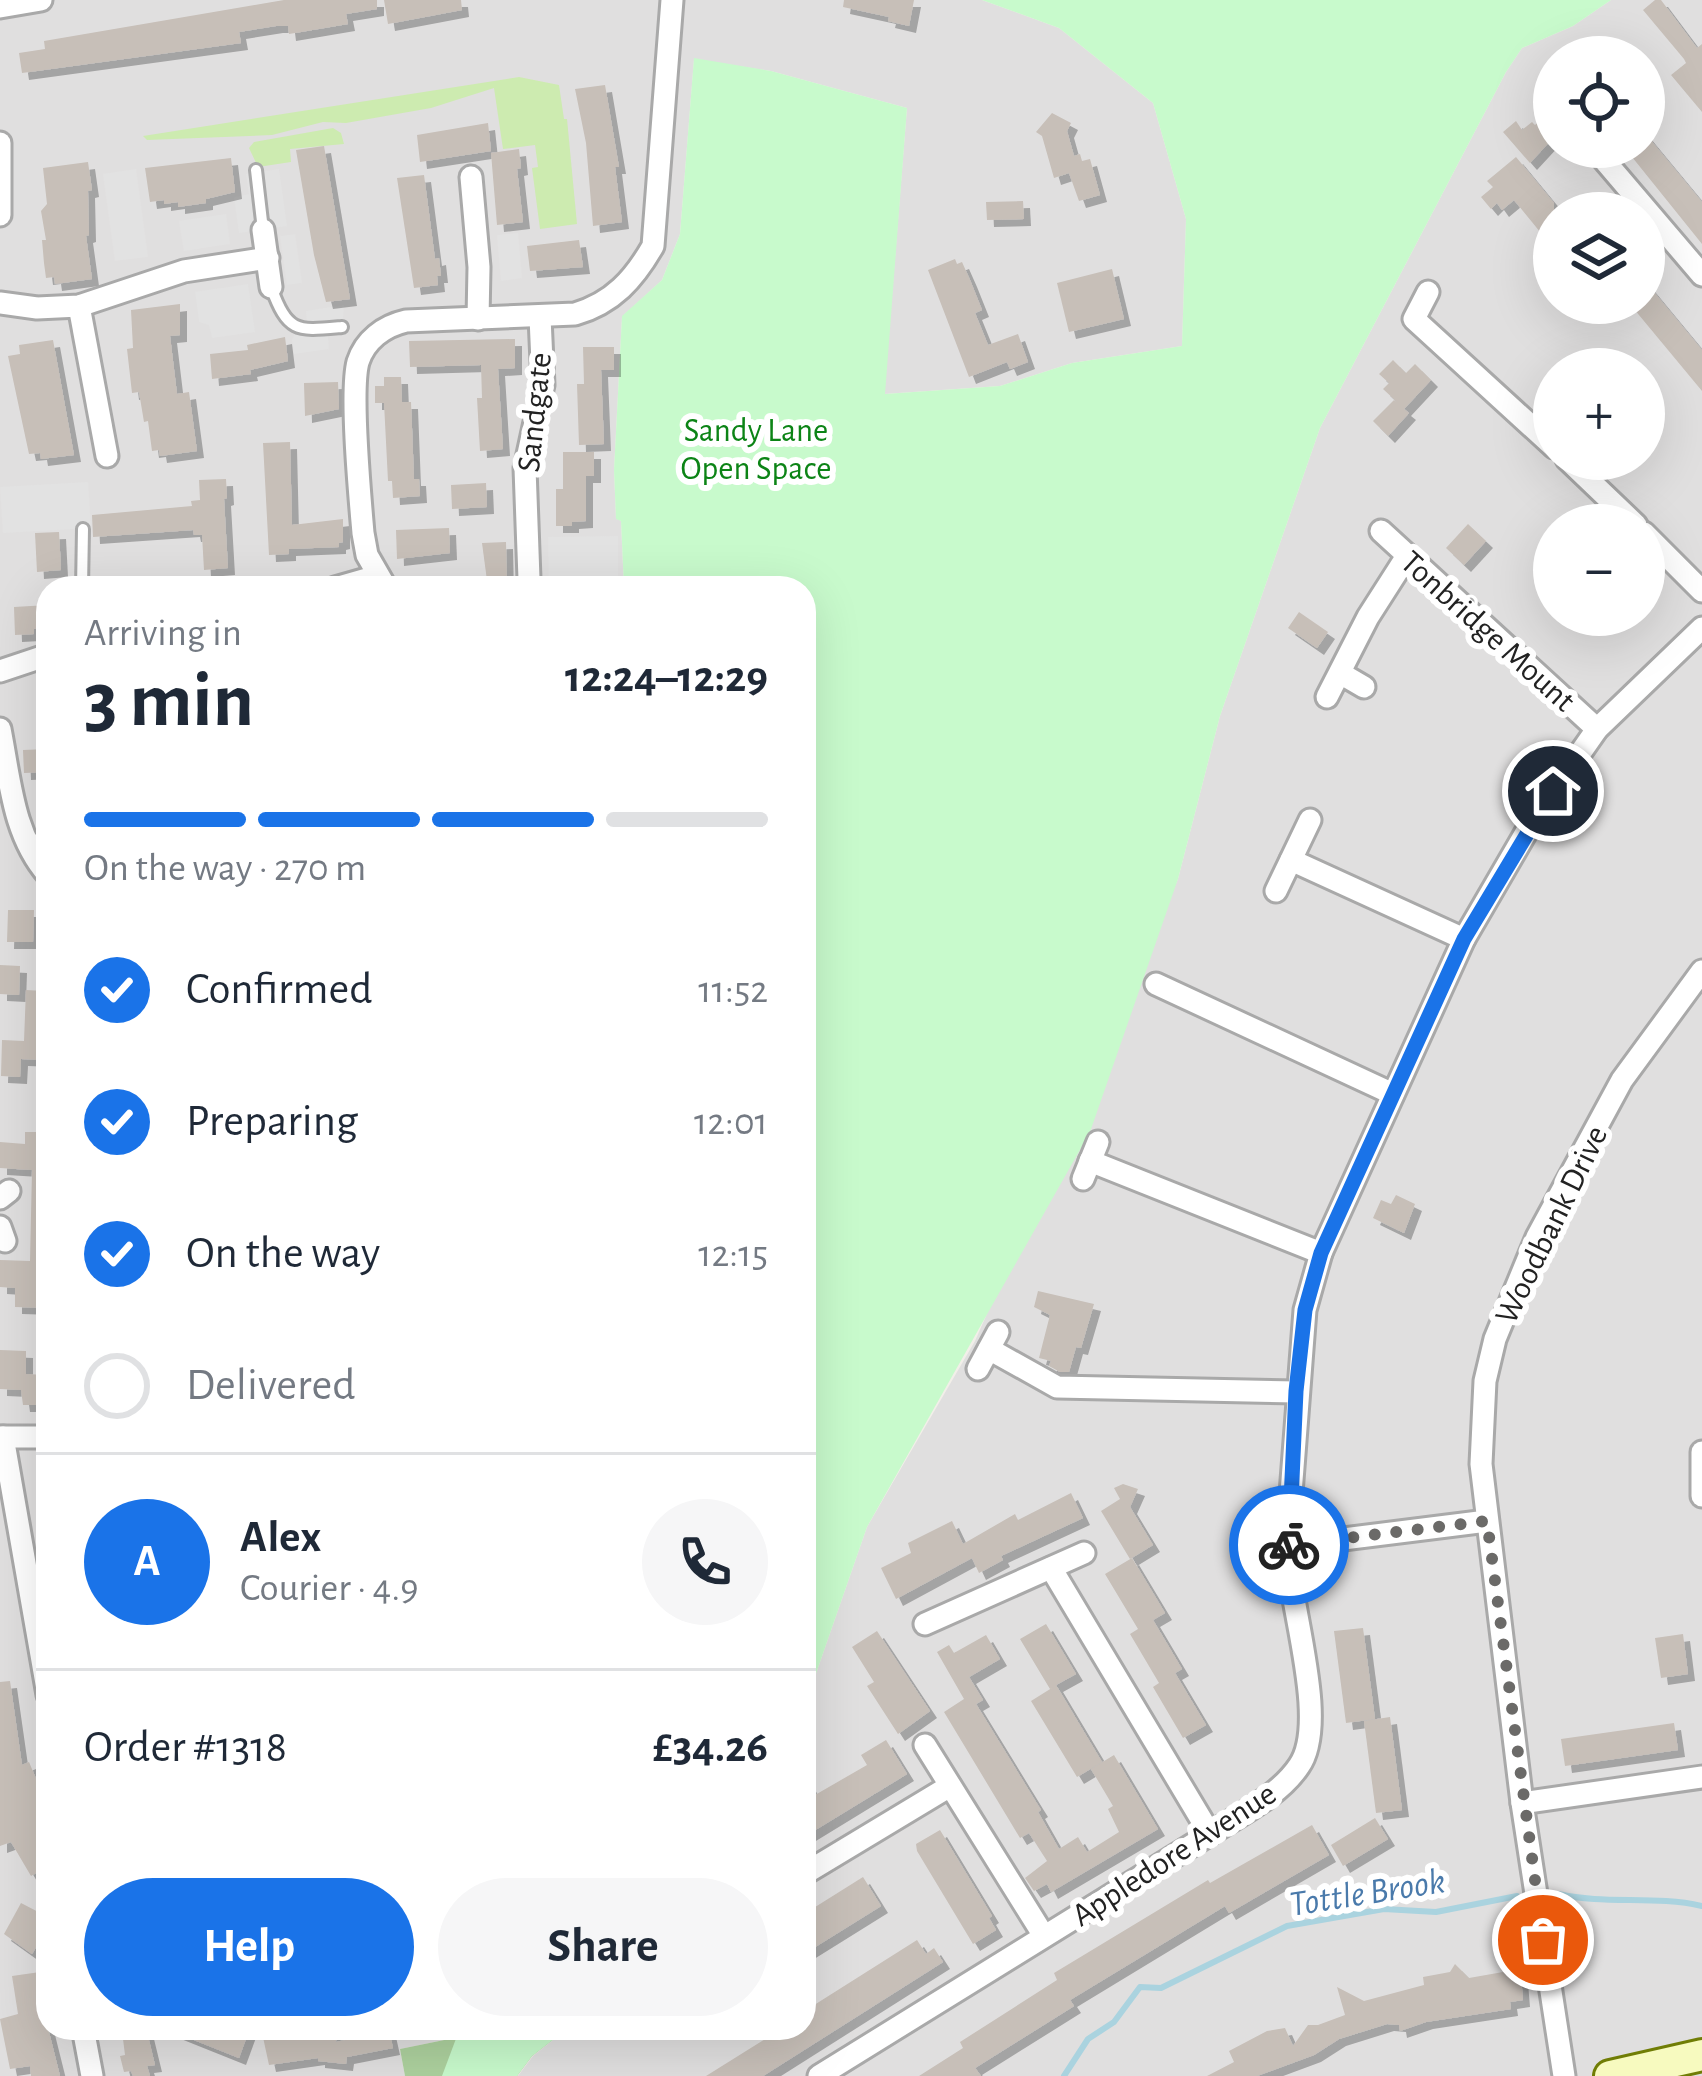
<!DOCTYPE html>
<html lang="en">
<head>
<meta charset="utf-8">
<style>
  body { margin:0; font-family:"Alegreya Sans",sans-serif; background:#f6f6f7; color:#1f2937; height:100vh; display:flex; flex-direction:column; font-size:45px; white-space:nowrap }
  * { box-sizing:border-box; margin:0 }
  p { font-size:39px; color:#747a83 }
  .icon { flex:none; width:66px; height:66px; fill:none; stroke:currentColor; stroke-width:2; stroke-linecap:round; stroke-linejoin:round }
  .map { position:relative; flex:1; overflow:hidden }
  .side { position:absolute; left:36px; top:576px; width:780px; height:1464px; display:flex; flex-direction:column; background:#fff; border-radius:36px; box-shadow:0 12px 48px #0002 }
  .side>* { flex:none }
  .buttons { position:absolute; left:1533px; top:36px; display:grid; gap:24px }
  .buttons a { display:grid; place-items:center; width:132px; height:132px; border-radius:50%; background:#fff; box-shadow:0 12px 48px #0002; font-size:60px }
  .pin { position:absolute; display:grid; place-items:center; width:102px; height:102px; color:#fff; margin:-51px; border:6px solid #fff; border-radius:50%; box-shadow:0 3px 12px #0007 }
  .courier { position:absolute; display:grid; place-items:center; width:120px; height:120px; margin:-60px; border:9px solid #1a73e8; border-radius:50%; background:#fff; color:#222; box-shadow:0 3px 15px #0007 }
  .headline em { font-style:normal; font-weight:700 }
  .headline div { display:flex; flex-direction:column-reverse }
  .headline { display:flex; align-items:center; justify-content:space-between; height:204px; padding:0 48px }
  h1 { font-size:78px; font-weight:700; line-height:90px }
  .bar { display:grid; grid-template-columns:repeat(4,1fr); gap:18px 12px; align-content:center; height:144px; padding:0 48px }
  .bar i { height:15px; border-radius:9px; background:#e0e1e3 }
  .bar .current { background:#1a73e8 }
  .bar p { grid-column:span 4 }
  .line { display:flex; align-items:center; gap:30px; padding:0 48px; border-top:3px solid #e0e1e3 }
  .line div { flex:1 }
  .round { display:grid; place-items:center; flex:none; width:126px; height:126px; border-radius:63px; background:#f6f6f7 }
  ol { padding:0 48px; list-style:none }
  li { display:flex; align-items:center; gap:36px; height:132px }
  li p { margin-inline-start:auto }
  li .icon { padding:12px; border-radius:50%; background:#1a73e8; color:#fff; stroke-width:4 }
  li:last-child { color:#747a83 }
  li i { width:66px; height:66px; border:6px solid #e0e1e3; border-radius:50% }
  .cta { display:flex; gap:24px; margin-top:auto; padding:24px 48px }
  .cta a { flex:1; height:138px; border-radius:72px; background:#1a73e8; color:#fff; font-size:48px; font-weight:700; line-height:138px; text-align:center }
  .cta a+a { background:#f6f6f7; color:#1f2937 }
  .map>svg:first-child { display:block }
</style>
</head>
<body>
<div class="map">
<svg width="1702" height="2076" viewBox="0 0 1702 2076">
  <defs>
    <filter id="shadow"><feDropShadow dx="7" dy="7" stdDeviation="0" flood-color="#0004"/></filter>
  </defs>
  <rect width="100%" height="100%" fill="#f2efe9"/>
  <g fill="#e0dfdf" fill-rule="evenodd">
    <polygon points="0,0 982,0 1059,28 1153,103 1186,219 1182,346 1072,363 1000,386 884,394 907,108 771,71 694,59 680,234 662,280 622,317 614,470 616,518 621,521 624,588 48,588 48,1532 39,1533 40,1543 48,1542 48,2028 462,2028 454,2038 400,2049 405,2076 0,2076"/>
    <path d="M1611,0H1702V2076H518L533,2056L568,2028H804V1708L867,1527L975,1341L1178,879L1220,716L1320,428L1506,72L1522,48L1573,26ZM1554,57H1644V147H1554ZM1554,213H1644V303H1554ZM1554,369H1644V459H1554ZM1554,525H1644V615H1554Z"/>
  </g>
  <g fill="#cdebb0">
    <polygon points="519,77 559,85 564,119 567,119 577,224 540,229 532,168 538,167 535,145 503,149 494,88 431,108 346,123 323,122 272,135 147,140 143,136"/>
    <polygon points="333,128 341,133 344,144 290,149 291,162 258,167 249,148 254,142"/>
  </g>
  <polygon fill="#add19e" points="568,2028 532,2056 517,2076 405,2076 400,2049 454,2038"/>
  <g fill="#c8facc">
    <polygon points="982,0 1611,0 1573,26 1522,48 1506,72 1320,428 1220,716 1178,879 1090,1132 867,1527 804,1708 804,588 624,588 621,521 616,519 614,470 622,316 662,280 680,234 694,58 771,71 907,108 885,394 1000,386 1072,363 1182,346 1186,219 1153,103 1059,28"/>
    <polygon points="460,2028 568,2028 532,2056 517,2076 442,2076"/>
  </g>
  <g fill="#e2e2e2">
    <polygon points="136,169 148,257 115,261 103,174"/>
    <polygon points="279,169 287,226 239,233 234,197 249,194 246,174"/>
    <polygon points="226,214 230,244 184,251 179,221"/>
    <polygon points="518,233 522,278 501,281 497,235"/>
    <polygon points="295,234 302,283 287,285 280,236"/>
    <polygon points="248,284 255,332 212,338 209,325 199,322 195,292"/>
    <polygon points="344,305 342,332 328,334 329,349 294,354 292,340 299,324 307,323 306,311"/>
    <polygon points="88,482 91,528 3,533 0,487"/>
    <polygon points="618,536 618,578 549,581 548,537"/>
  </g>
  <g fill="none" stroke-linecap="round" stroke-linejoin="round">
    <g stroke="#aad3df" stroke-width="6">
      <path d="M1559,1894C1605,1905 1655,1895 1702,1906"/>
      <polyline points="1064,2076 1088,2039 1114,2022 1140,1987 1161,1988 1287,1926 1384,1909 1436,1912 1517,1896"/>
    </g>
  </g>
  <g fill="#c7bfb8" filter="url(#shadow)">
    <polygon points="284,0 377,0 377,9 346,14 348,24 289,34 288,26 276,26 239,32 241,43 22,73 19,53 45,49 44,41"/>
    <polygon points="384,0 461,0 462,10 388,24"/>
    <polygon points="844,0 914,0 909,26 888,21 889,17 843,7"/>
    <polygon points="1655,0 1661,0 1697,48 1702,44 1702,112 1671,75 1686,63 1684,59 1643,10"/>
    <polygon points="605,85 619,167 615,167 622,222 593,226 586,143 575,89"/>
    <polygon points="1554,109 1554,137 1530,163 1503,132 1516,121 1522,130 1532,122 1535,125"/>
    <polygon points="1052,113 1071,123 1067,131 1074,156 1080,154 1082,161 1090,159 1100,195 1079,201 1069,173 1054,178 1042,136 1036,132"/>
    <polygon points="488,123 491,151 420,162 417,135"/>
    <polygon points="1644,132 1702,202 1702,244 1624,147 1644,147"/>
    <polygon points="324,146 350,299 326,302 314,255 296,150"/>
    <polygon points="519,149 521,168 517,169 523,222 497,225 491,153"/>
    <polygon points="1516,157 1554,203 1554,249 1514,200 1502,210 1497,203 1491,209 1481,197 1493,187 1487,181"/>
    <polygon points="231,158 235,192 206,199 206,203 178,207 178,202 164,204 164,200 150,202 145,168"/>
    <polygon points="88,162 92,190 88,191 89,235 86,236 92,279 55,284 54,277 46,278 44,263 42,240 46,240 41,211 47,204 43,168"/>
    <polygon points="424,175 435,259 439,258 441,276 437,276 438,285 414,288 397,178"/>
    <polygon points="1023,201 1024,219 987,220 986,202"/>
    <polygon points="579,240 583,267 530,271 527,246"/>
    <polygon points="955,259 957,264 962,262 970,280 982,310 975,313 988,345 1018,334 1028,362 1010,369 1007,362 969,377 928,270"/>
    <polygon points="1112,269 1124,319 1069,332 1057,283"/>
    <polygon points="1644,280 1702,350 1702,391 1629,303 1644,303"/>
    <polygon points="180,304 180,335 170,336 177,394 189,392 197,451 160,456 159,450 152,451 148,421 144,422 139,392 132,393 127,349 133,348 131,310"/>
    <polygon points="285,337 288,361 250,370 251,374 212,379 210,354 248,350 247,345"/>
    <polygon points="515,339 515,368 498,369 503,449 480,451 477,398 482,398 481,365 410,367 409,341"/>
    <polygon points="53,340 74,455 41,459 40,453 29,454 8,356 20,354 19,345"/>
    <polygon points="583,347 614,347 614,370 601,370 604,444 579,445 577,384 584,384"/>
    <polygon points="1393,360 1406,373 1415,364 1431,380 1404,409 1409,413 1388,436 1373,421 1394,400 1397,402 1383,389 1389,383 1379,374"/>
    <polygon points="384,377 401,377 402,402 411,402 414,479 419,479 420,496 393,498 392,481 388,481 384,403 375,403 375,386 384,386"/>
    <polygon points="338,382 339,409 305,416 304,383"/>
    <polygon points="290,442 292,525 343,519 343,542 339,543 339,547 289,549 289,554 269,555 263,443"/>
    <polygon points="563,452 594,452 594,476 586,476 586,521 572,522 572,526 556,526 556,489 563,489"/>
    <polygon points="226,479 227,498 224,499 228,568 204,570 202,535 194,535 193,530 93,537 92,515 192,506 191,501 200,500 199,480"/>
    <polygon points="486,483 487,507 452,509 451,485"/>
    <polygon points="1468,524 1486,541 1464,565 1446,548"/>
    <polygon points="449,528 450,553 397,559 396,530"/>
    <polygon points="59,532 61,570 37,572 35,533"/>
    <polygon points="506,542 507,588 488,588 482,543"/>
    <polygon points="48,605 48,628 34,629 34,634 15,635 14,607"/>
    <polygon points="1299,612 1328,632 1317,648 1288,628"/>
    <polygon points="48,749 48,772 24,773 23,750"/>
    <polygon points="8,910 34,910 33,942 7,942"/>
    <polygon points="0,965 20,966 19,995 0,994"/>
    <polygon points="26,990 45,991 48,1060 21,1059 20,1077 1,1076 2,1040 24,1041"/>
    <polygon points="25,1132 48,1132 48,1308 15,1307 15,1288 0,1287 0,1260 30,1261 32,1170 0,1168 0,1142 25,1144"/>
    <polygon points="1396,1195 1415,1204 1404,1233 1373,1218 1381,1200 1391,1204"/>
    <polygon points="1038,1291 1094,1304 1081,1348 1076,1347 1069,1372 1060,1372 1049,1366 1051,1361 1039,1358 1050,1315 1034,1307"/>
    <polygon points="0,1350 26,1351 26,1374 46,1375 45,1405 23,1405 21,1390 0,1389"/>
    <polygon points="1123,1484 1138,1489 1130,1507 1153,1545 1130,1559 1101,1511 1120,1499 1114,1488"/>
    <polygon points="1071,1493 1083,1518 1001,1556 1003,1560 979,1573 972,1558 896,1599 881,1568 911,1553 908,1543 952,1521 963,1544 1015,1514 1018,1520"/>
    <polygon points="1132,1558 1165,1613 1153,1620 1182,1669 1175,1673 1206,1725 1183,1738 1153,1687 1159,1683 1130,1634 1138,1629 1105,1574"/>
    <polygon points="1046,1624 1076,1674 1056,1685 1102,1762 1077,1777 1031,1701 1055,1686 1050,1689 1020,1639"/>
    <polygon points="1363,1628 1375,1719 1346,1723 1334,1631"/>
    <polygon points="877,1631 930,1711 898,1734 867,1686 874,1682 852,1647"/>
    <polygon points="1683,1634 1688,1674 1661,1678 1655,1638"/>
    <polygon points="986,1635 1000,1659 969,1677 983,1700 976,1704 1036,1802 1041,1810 1038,1812 1059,1849 1078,1837 1087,1852 1119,1832 1108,1809 1113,1806 1091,1769 1114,1755 1158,1829 1051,1892 1047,1884 1034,1891 1025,1878 1047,1861 1029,1833 1020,1838 944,1712 964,1699 937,1652 949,1645 954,1653"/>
    <polygon points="10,1681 22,1765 29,1762 48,1807 38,1818 48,1835 48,1866 31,1876 11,1842 0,1846 0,1682"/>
    <polygon points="1390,1717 1402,1810 1376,1813 1364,1721"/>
    <polygon points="1674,1723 1678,1750 1565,1766 1561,1739"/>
    <polygon points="886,1740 907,1774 804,1837 804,1776 815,1795 867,1765 861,1755"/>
    <polygon points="1375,1818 1388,1839 1343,1866 1331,1845"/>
    <polygon points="1312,1825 1329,1855 1229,1913 1225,1906 1070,2000 1074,2006 975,2068 981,2076 919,2076 963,2048 960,2042 1057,1980 1054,1973 1208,1880 1210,1883"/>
    <polygon points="940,1830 992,1916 989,1918 996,1930 973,1944 917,1851 916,1844"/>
    <polygon points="863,1877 881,1906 804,1954 804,1914"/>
    <polygon points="21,1903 48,1917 48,1927 32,1954 4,1934"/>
    <polygon points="917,1940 926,1954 934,1948 943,1962 763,2076 706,2076 783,2028 804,2028 804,2014 811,2007"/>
    <polygon points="1519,1952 1523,2000 1510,2002 1511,2009 1426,2022 1400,2031 1399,2025 1387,2024 1339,2039 1314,2055 1257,2076 1207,2076 1234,2062 1229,2051 1267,2031 1285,2028 1293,2046 1308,2025 1318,2025 1345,2015 1337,1987 1364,2001 1424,1985 1423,1977 1450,1972 1455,1964 1469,1978 1503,1972 1501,1955"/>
    <polygon points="40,1972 48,2028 60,2076 31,2076 30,2066 10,2069 0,2019 18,2014 12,1976"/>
    <polygon points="146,2028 155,2065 147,2066 150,2076 133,2076 131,2071 124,2072 120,2056 125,2055 122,2031"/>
    <polygon points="164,2028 250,2028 239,2058"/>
    <polygon points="261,2028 337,2031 336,2042 389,2030 393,2048 347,2057 346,2064 318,2061 318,2058 269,2065"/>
  </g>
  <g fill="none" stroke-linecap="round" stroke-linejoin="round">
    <g stroke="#a9a9a9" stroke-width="16">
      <g id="lane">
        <polyline points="256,170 263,230"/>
        <path d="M271,287C288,333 296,331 342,327"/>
        <polyline points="82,588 83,529"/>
        <polyline points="26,842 48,837"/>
      </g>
    </g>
    <g stroke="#a9a9a9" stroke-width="27">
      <g id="street">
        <polyline points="0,7 41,0"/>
        <polyline points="0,143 0,215"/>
        <polyline points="1593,147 1702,275"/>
        <polyline points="471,177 479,267 478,319"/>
        <polyline points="263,230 271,287"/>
        <polyline points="1428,292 1414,319 1554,447"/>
        <polyline points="0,303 37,308 79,306 184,271 268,258"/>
        <polyline points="79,306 107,456"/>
        <polyline points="1567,459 1636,525"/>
        <polyline points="1381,531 1597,729"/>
        <polyline points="1644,533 1702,591"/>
        <polyline points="529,579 525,468 543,385 540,317"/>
        <polyline points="335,588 377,576"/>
        <path d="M386,588L367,555L363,533C360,498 350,392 358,362C365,340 384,326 406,321L575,314C613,303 634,279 653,246L672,0"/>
        <polyline points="0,671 48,655"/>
        <polyline points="1340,673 1364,687"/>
        <polyline points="1327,697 1368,617 1407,556"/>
        <path d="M0,729C10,780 13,835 48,875"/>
        <polyline points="1291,860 1464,939"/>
        <polyline points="1276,891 1310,820"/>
        <polyline points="1156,984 1393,1094"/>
        <polyline points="1090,1161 1321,1253"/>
        <polyline points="1083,1179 1098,1142"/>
        <polyline points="0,1198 9,1191"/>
        <polyline points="0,1227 5,1241"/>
        <polyline points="989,1349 1057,1387 1296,1392"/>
        <polyline points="978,1369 998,1332"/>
        <polyline points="0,1437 48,1437"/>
        <polyline points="3,1437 48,1695"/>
        <polyline points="1702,1452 1702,1496"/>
        <polyline points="1287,1546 1487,1521"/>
        <polyline points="1051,1568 1210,1834"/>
        <polyline points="925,1624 1084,1553"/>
        <polyline points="925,1745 1044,1936"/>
        <polyline points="1522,1803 1702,1777"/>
        <polyline points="804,1874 950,1786"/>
        <polyline points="83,2028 92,2076"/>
        <path d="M819,2076L1210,1834C1239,1815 1279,1796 1299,1766C1330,1722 1288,1602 1287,1546L1305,1310L1321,1253L1464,939L1532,822L1597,729L1702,628"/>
        <polyline points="1564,2076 1522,1803 1481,1464 1485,1381 1495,1339 1537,1237 1622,1080 1702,971"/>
      </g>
    </g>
    <g stroke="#707d05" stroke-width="36">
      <polyline id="secondary" points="1610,2076 1702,2055"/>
    </g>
    <use href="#lane" stroke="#fff" stroke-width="10"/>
    <use href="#street" stroke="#fff" stroke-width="21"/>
    <use href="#secondary" stroke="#f7fabf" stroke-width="30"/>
  </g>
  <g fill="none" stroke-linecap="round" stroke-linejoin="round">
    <polyline stroke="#6b6a68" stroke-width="12" stroke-dasharray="0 21.6" points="1289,1545 1487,1521 1543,1940"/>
    <polyline stroke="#1a73e8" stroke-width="15" points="1289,1545 1296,1391 1305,1310 1321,1253 1464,939 1553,791"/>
  </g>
  <g text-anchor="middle" stroke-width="12" stroke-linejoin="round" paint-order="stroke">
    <g font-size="33" fill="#222" stroke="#fff">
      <text transform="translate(533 412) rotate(-84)" y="12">Sandgate</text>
      <text transform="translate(1489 630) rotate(42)" y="12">Tonbridge Mount</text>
      <text transform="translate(1550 1224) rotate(-64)" y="12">Woodbank Drive</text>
      <text transform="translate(1173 1853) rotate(-33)" y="12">Appledore Avenue</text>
    </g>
    <g font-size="33" fill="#0c8416" stroke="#fff">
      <text x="756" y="441">Sandy Lane<tspan x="756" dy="38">Open Space</tspan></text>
    </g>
    <g font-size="36" font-style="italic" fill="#4a7aab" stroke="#fff">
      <text transform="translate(1367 1891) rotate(-9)" y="13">Tottle Brook</text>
    </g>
  </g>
</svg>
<div class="buttons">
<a><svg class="icon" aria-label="locate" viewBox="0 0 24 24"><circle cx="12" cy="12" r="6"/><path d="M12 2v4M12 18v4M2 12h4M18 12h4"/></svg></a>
<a><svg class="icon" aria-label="layers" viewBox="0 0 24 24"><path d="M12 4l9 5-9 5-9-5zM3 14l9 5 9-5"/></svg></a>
<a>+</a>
<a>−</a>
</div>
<div class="pin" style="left:1543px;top:1940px;background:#ea580c"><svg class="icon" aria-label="bag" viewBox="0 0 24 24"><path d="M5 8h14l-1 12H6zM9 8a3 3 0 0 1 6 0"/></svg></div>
<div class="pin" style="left:1553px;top:791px;background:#1f2937"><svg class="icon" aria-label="home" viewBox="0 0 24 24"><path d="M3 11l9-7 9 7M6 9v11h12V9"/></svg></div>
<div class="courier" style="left:1289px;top:1545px"><svg class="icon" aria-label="bike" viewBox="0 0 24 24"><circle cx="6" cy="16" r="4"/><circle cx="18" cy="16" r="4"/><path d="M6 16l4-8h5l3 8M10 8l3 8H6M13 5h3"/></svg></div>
<section class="side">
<div class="headline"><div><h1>3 min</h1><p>Arriving in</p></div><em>12:24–12:29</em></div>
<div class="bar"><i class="current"></i><i class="current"></i><i class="current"></i><i></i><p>On the way · 270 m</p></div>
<ol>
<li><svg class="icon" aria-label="check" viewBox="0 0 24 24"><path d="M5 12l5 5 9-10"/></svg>Confirmed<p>11:52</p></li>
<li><svg class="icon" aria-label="check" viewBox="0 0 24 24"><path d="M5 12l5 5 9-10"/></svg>Preparing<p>12:01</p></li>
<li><svg class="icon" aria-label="check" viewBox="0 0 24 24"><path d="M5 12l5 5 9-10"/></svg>On the way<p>12:15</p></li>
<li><i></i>Delivered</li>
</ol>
<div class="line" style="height:216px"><b class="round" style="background:#1a73e8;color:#fff">A</b><div><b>Alex</b><p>Courier · 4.9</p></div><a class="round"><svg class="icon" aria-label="phone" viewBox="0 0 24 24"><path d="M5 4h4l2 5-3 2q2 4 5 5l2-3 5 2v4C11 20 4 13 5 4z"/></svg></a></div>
<div class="line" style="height:156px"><div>Order #1318</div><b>£34.26</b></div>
<div class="cta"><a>Help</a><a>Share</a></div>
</section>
</div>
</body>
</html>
